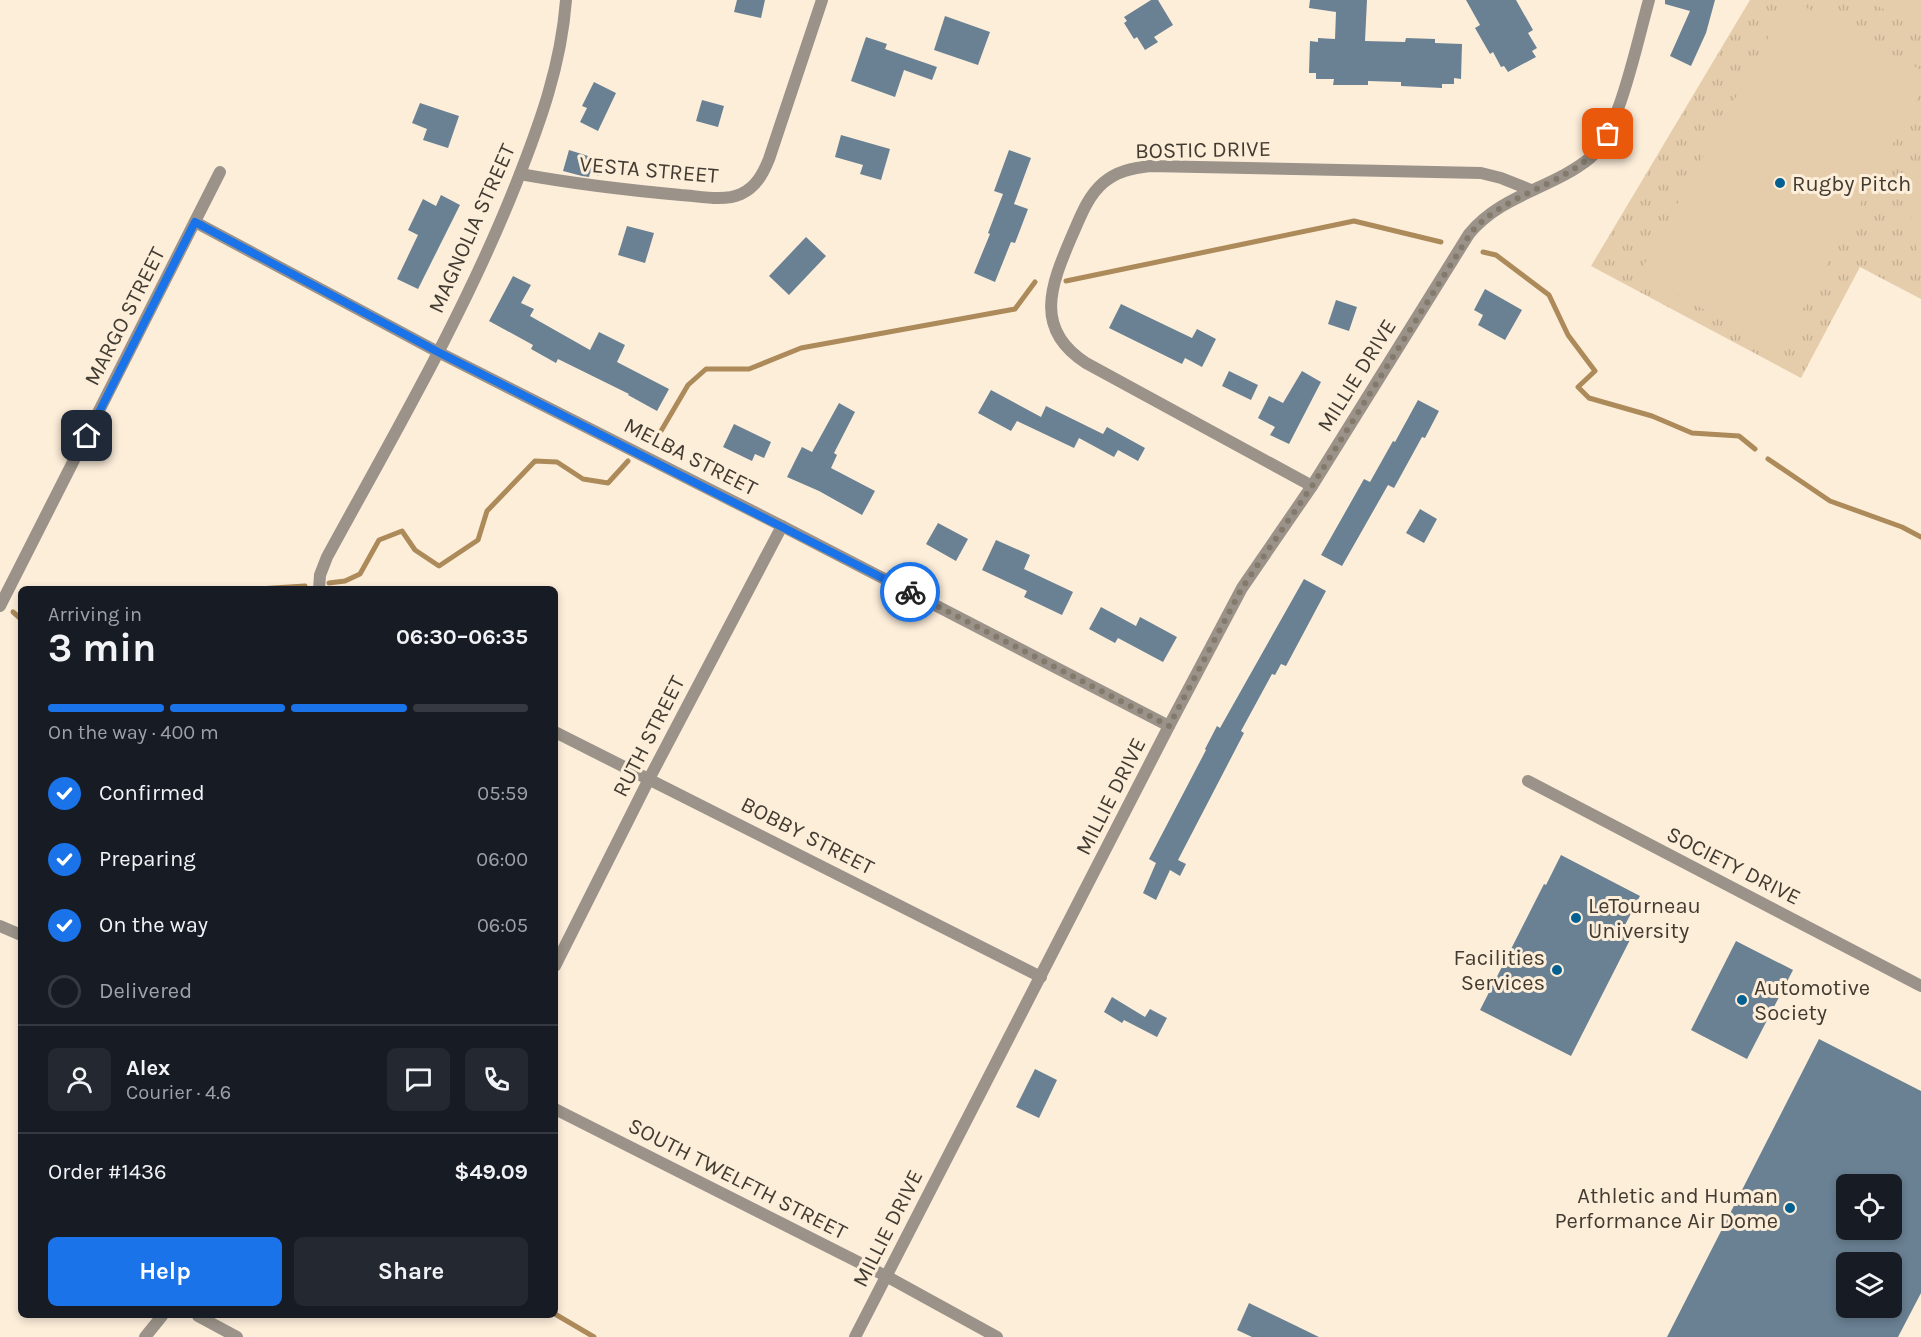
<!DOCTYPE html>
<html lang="en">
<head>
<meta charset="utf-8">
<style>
  body { margin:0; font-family:Karla,sans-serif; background:#242831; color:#f1f3f6; height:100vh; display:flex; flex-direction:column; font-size:22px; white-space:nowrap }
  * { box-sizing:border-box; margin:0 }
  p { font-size:20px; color:#9ea1a6 }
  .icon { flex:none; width:33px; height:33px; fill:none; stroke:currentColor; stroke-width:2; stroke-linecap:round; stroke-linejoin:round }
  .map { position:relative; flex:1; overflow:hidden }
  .drawer { position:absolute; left:18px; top:586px; width:540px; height:732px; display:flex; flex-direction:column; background:#171b24; border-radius:9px; box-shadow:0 3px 9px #0003 }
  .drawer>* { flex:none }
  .buttons { position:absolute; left:1836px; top:1174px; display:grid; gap:12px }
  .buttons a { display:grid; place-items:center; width:66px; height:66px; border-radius:9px; background:#171b24; box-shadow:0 3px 9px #0003; font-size:30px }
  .pin { position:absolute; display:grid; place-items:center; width:51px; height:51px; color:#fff; margin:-26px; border-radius:12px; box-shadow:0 3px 9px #0006 }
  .courier { position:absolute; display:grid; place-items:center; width:60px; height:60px; margin:-30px; border:4px solid #1a73e8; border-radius:50%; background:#fff; color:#222; box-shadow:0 2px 8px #0007 }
  .overview em { font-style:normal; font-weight:700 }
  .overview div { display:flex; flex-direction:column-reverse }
  .overview { display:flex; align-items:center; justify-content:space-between; height:102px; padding:0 30px }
  h1 { font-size:39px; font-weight:700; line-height:45px }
  .bar { display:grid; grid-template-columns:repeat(4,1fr); gap:9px 6px; align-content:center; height:72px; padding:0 30px }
  .bar i { height:8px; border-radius:4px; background:#363941 }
  .bar .current { background:#1a73e8 }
  .bar p { grid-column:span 4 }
  .line { display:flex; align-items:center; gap:15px; padding:0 30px; border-top:2px solid #363941 }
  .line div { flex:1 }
  .round { display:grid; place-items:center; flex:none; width:63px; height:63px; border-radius:9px; background:#242831 }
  ol { padding:0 30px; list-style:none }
  li { display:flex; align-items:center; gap:18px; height:66px }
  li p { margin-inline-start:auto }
  li .icon { padding:6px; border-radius:50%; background:#1a73e8; color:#fff; stroke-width:4 }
  li:last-child { color:#9ea1a6 }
  li i { width:33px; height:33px; border:3px solid #363941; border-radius:50% }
  .action { display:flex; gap:12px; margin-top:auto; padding:12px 30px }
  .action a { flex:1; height:69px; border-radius:9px; background:#1a73e8; color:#fff; font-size:24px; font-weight:700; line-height:69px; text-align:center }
  .action a+a { background:#242831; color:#f1f3f6 }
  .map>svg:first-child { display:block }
</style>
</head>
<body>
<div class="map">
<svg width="1921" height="1337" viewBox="0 0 1921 1337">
  <defs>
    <pattern id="park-tufts" width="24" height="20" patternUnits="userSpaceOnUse" patternTransform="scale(1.5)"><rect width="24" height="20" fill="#e5ccab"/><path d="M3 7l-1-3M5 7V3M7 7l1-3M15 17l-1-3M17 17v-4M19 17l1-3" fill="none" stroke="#c6b094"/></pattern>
  </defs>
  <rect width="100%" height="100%" fill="#fdeeda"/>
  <polygon fill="url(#park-tufts)" points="1750,0 1921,0 1921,299 1860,267 1801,378 1591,266"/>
  <g fill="#e5ccab">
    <polygon points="1789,0 1792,0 1921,70 1921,92 1780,351 1639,274"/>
    <polygon points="1866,0 1921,0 1921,28"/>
    <path d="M1921,155V259C1906,227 1909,188 1921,155Z"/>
  </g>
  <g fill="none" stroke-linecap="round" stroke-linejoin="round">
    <g stroke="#ad8a5a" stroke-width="5">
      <polyline points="1483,252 1496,255 1549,295 1568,335 1595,371 1578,387 1589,398 1652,416 1692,433 1739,436 1755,449"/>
      <polyline points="1066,281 1354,221 1441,242"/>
      <polyline points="661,431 688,385 706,369 749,369 801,348 1015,309 1035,282"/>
      <polyline points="1768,459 1830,501 1902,527 1921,537"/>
      <polyline points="329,583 345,581 360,574 379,540 402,531 415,550 439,566 478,540 487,511 535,461 557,462 583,479 608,483 628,461"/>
      <polyline points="242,590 305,586"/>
      <polyline points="13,612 21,619"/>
      <polyline points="555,1314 594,1337"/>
    </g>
  </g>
  <g fill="#6a8193" fill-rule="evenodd">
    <polygon points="737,0 765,0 761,18 734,12"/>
    <polygon points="1151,0 1158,0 1173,25 1154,37 1158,42 1145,50 1137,37 1134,39 1124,23 1127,21 1124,17"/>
    <polygon points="1310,0 1367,0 1365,41 1405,42 1406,38 1435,39 1435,43 1462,44 1461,79 1454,78 1454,84 1442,84 1442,88 1401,86 1401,82 1368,81 1368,85 1333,85 1334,79 1316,79 1316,73 1309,73 1310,41 1318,42 1318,38 1335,39 1336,12 1309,8"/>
    <polygon points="1466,0 1516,0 1533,30 1528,33 1537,48 1532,51 1536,57 1508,72 1504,66 1501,67 1493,52 1490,54 1475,28 1480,25"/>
    <polygon points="1665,0 1715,0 1706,33 1691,66 1670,56 1690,11 1665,4"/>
    <polygon points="945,16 990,32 978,65 934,50"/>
    <polygon points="866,37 887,44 885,49 937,67 932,80 904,70 895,97 851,81"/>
    <polygon points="594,82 616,93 598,131 580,122 587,108 582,106"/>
    <polygon points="702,100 724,106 718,127 696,121"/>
    <polygon points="420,103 459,116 448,148 423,140 427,129 412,123"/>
    <polygon points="841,135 890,149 881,180 860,174 863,165 835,157"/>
    <polygon points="569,150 604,161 599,176 590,173 589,177 582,176 563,171"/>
    <polygon points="1009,150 1031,158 1014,204 1028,209 1015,243 1011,242 995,282 974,273 990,234 988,233 1003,194 994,191"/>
    <polygon points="441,195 460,205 418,289 397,279 418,235 408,230 423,199 436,206"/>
    <polygon points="627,226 654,233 645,263 618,255"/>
    <polygon points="806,237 826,256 789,295 769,276"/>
    <polygon points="513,276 531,285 521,303 534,309 530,316 590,350 599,332 625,345 617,362 669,389 657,411 628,395 629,394 558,359 556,363 531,349 533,345 489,321"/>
    <polygon points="1485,289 1522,310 1505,340 1478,325 1483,315 1474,310"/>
    <polygon points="1336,300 1357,307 1349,331 1328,324"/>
    <polygon points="1121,304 1192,338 1197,329 1216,339 1202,367 1185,358 1182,364 1109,328"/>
    <polygon points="1229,371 1258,385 1251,400 1222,386"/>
    <polygon points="1302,371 1321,382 1289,444 1270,435 1275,427 1258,418 1269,396 1283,403"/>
    <polygon points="991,390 1041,417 1046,406 1103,434 1107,427 1145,448 1138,461 1118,450 1114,457 1079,438 1074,448 1017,421 1011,431 978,413"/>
    <polygon points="1418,400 1439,411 1425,438 1422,437 1394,488 1388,485 1342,566 1321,555 1364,479 1370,482 1393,441 1395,442"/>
    <polygon points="839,403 855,412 834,453 837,455 831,468 875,491 862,515 819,491 787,477 802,447 812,452"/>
    <polygon points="734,424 771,442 764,458 755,454 752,461 723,447"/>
    <polygon points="1420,509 1437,519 1424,543 1406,533"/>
    <polygon points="938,523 968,539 956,561 926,544"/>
    <polygon points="996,540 1030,555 1024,569 1073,592 1062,615 1024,597 1027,591 982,570"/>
    <polygon points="1304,579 1326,591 1286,666 1281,664 1275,675 1272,674 1241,731 1244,733 1178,860 1186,864 1180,876 1170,870 1156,900 1143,893 1156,863 1149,859 1206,750 1205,749 1217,726 1220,728"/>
    <polygon points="1101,607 1136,626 1140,617 1177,637 1163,662 1118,638 1115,643 1089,629"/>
    <polygon points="1561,855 1640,896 1625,925 1635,930 1571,1056 1480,1010 1544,884 1546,885"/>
    <polygon points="1736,941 1793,970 1747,1059 1691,1030"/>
    <polygon points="1112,997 1145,1017 1150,1009 1167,1018 1157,1037 1124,1020 1122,1023 1104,1012"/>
    <path d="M1819,1039L1921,1091V1293L1898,1337H1667ZM1846,1185H1892V1230H1846ZM1846,1263H1892V1308H1846Z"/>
    <polygon points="1035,1069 1057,1080 1039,1118 1016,1107"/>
    <polygon points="1249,1303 1319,1337 1252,1337 1237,1330"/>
  </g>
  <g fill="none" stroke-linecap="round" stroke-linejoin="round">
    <g stroke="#9b9389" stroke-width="12">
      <path d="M520,174C575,184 626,190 681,195C699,196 723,202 741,194C756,187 763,174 769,159L822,0"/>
      <polyline points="195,222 438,352 782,526 1169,726"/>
      <path d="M1312,486L1086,363C1033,329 1051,285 1071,238C1080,218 1087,197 1103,183C1117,171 1133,168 1150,166L1481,173L1501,178L1531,190"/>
      <path d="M319,590L320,575L327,557C394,434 465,313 516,184C540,123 561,66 566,0"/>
      <polyline points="0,606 220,172"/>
      <polyline points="555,732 1041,977"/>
      <polyline points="1528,781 1921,986"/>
      <polyline points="0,926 21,935"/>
      <polyline points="555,966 649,779 782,526"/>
      <polyline points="555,1109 886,1276 997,1337"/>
      <polyline points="198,1316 237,1337"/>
      <polyline points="145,1337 162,1316"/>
      <path d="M855,1337L1169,726L1242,588L1312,486L1469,234C1502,194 1552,189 1590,158C1619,134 1638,38 1649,0"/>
    </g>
  </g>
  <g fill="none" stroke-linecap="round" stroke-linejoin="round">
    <path stroke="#837a6c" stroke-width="6" stroke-dasharray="0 10.8" d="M910,592L1169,726L1242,588L1312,486L1470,234C1506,189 1584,183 1608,134"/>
    <polyline stroke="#1a73e8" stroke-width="8" points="87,436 195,222 438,352 910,592"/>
  </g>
  <g fill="#046091" stroke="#fdeeda" stroke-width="2">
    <circle cx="1780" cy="183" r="6"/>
    <circle cx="1576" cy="918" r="6"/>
    <circle cx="1557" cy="970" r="6"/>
    <circle cx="1742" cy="1000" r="6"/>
    <circle cx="1790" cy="1208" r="6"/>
  </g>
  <g text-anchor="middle" stroke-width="6" stroke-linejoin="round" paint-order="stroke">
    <g font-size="22" fill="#423b31" stroke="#fdeeda">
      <text transform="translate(1203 149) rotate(-1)" y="8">BOSTIC DRIVE</text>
      <text transform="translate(649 169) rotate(5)" y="8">VESTA STREET</text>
      <text transform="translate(471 228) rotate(-66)" y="8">MAGNOLIA STREET</text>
      <text transform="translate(124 316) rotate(-63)" y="8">MARGO STREET</text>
      <text transform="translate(1356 375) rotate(-58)" y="8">MILLIE DRIVE</text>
      <text transform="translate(691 456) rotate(27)" y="8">MELBA STREET</text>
      <text transform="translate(648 736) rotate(-63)" y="8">RUTH STREET</text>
      <text transform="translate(1110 796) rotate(-63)" y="8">MILLIE DRIVE</text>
      <text transform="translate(808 835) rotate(27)" y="8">BOBBY STREET</text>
      <text transform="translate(1734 865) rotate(27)" y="8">SOCIETY DRIVE</text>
      <text transform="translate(738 1178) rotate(27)" y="8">SOUTH TWELFTH STREET</text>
      <text transform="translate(887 1228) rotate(-63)" y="8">MILLIE DRIVE</text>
    </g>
    <g font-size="22" fill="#423b31" stroke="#fdeeda" text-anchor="start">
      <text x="1792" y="191">Rugby Pitch</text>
      <text x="1588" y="913">LeTourneau<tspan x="1588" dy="25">University</tspan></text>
      <text x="1545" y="965" text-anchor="end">Facilities<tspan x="1545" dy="25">Services</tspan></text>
      <text x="1754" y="995">Automotive<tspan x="1754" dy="25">Society</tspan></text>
      <text x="1778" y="1203" text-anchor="end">Athletic and Human<tspan x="1778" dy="25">Performance Air Dome</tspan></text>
    </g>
  </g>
</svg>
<div class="buttons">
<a><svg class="icon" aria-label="locate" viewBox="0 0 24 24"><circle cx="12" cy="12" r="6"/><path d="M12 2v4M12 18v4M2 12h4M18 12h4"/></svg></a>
<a><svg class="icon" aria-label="layers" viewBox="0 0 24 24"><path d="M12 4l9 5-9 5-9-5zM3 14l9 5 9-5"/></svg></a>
</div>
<div class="pin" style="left:1608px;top:134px;background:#ea580c"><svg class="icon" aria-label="bag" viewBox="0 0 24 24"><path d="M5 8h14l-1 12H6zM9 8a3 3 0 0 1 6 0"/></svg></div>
<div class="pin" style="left:87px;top:436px;background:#1f2937"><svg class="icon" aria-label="home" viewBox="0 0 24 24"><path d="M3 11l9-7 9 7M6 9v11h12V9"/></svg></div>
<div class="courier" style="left:910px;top:592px"><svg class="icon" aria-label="bike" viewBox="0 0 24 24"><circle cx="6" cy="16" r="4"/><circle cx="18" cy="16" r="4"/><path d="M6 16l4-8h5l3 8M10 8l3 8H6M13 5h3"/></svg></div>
<section class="drawer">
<div class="overview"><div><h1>3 min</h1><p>Arriving in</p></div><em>06:30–06:35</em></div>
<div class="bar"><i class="current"></i><i class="current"></i><i class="current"></i><i></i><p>On the way · 400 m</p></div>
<ol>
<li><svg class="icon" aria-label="check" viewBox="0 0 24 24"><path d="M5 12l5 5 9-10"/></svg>Confirmed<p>05:59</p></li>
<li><svg class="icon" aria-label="check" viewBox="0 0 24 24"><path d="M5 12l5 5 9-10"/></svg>Preparing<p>06:00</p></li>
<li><svg class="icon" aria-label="check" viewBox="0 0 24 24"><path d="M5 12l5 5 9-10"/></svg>On the way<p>06:05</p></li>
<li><i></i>Delivered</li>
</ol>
<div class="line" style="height:108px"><a class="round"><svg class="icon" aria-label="person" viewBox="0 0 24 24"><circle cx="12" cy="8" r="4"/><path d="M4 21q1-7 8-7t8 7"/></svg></a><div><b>Alex</b><p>Courier · 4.6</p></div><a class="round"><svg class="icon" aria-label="chat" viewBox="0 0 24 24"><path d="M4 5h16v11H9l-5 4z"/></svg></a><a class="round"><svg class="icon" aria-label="phone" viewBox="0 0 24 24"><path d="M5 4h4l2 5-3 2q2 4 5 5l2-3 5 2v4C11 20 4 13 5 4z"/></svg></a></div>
<div class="line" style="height:78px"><div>Order #1436</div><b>$49.09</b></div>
<div class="action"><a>Help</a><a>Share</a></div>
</section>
</div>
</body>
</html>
